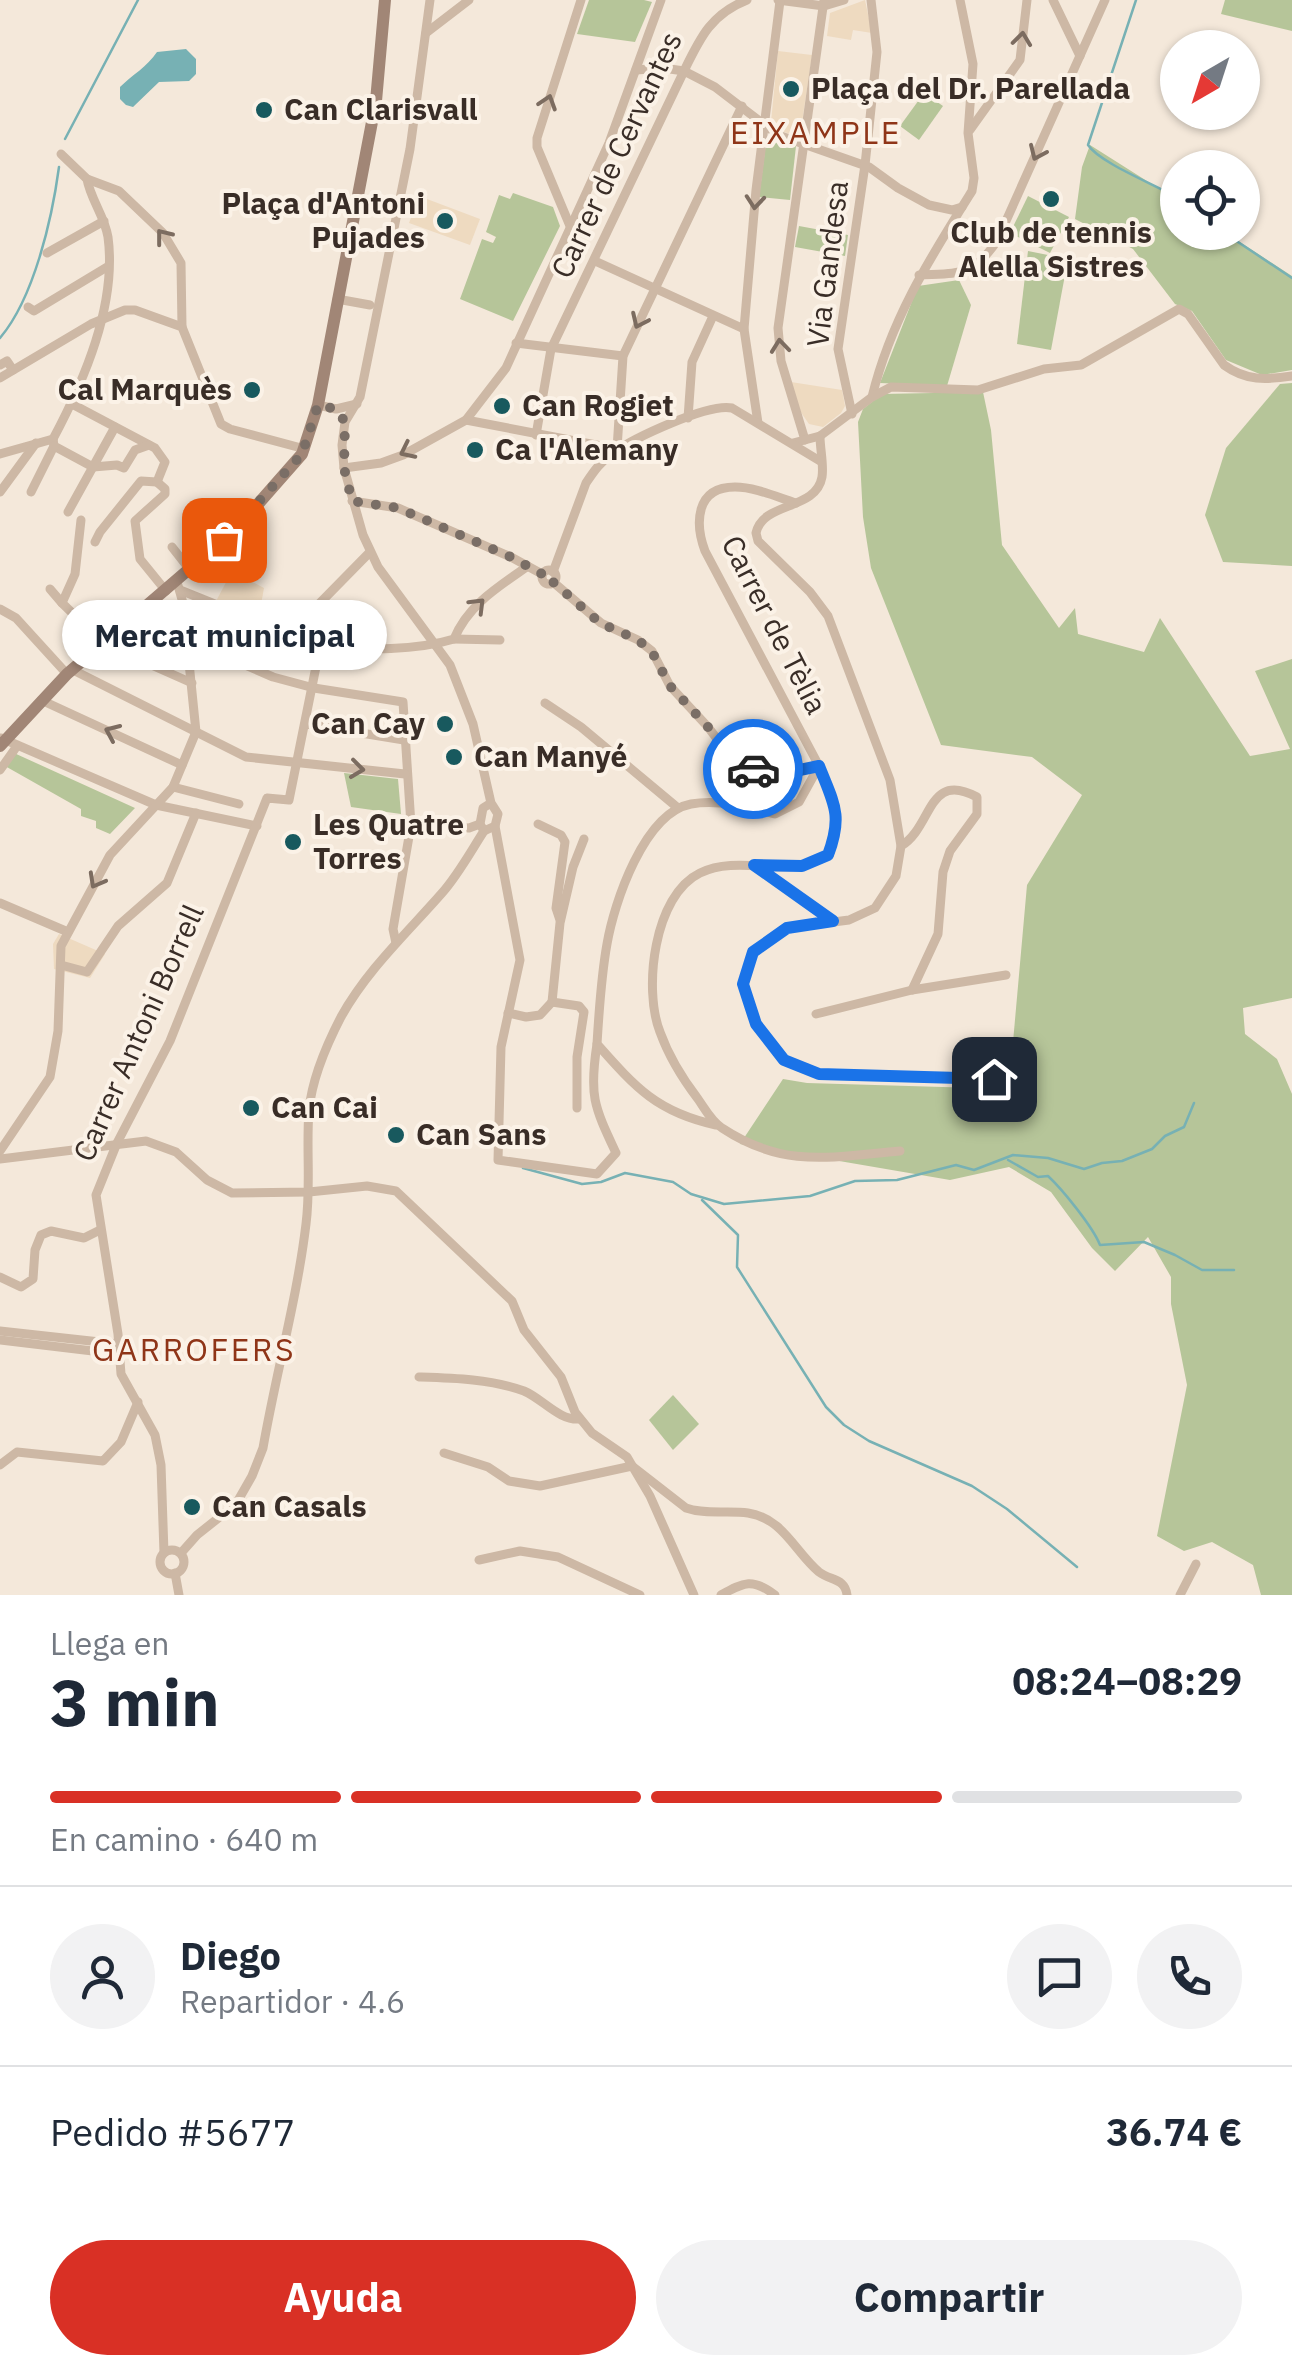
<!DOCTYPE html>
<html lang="es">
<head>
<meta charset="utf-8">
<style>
  body { margin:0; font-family:"IBM Plex Sans",sans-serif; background:#f2f2f3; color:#1f2937; height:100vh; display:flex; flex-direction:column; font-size:38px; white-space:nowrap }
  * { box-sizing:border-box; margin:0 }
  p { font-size:32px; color:#747a83 }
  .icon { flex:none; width:55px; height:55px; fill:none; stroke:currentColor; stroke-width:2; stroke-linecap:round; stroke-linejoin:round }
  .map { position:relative; height:1595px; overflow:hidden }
  .drawer { display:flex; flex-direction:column; background:#fff; flex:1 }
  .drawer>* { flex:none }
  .needle { width:65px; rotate:219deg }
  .controls { position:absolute; left:1160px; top:30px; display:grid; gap:20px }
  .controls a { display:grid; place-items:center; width:100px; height:100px; border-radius:50%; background:#fff; box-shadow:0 2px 8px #0004; font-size:50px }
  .pin { position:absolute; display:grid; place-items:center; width:85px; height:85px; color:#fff; margin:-42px; border-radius:20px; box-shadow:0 5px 15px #0006 }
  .courier { position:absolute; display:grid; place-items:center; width:100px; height:100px; margin:-50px; border:8px solid #1a73e8; border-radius:50%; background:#fff; color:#222; box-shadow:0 2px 12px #0007 }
  .bubble { position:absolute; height:70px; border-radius:35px; background:#fff; box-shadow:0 2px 8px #0004; font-size:32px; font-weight:700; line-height:70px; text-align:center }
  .headline em { font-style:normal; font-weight:700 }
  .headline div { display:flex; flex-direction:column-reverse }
  .headline { display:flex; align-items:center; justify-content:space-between; height:170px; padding:0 50px }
  h1 { font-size:65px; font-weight:700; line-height:75px }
  .bar { display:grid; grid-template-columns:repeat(4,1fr); gap:15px 10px; align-content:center; height:120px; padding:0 50px }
  .bar i { height:12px; border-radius:8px; background:#e0e1e3 }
  .bar .active { background:#d93025 }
  .bar p { grid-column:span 4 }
  .line { display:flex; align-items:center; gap:25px; padding:0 50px; border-top:2px solid #e0e1e3 }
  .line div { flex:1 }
  .round { display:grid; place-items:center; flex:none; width:105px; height:105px; border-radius:52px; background:#f2f2f3 }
  .action { display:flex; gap:20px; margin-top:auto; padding:20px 50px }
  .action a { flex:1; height:115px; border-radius:60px; background:#d93025; color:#fff; font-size:40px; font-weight:700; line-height:115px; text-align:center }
  .action a+a { background:#f2f2f3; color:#1f2937 }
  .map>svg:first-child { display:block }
</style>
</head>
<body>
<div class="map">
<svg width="1292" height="1595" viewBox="0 0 1292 1595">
  <rect width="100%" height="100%" fill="#f4e8da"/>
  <g fill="#b6c599">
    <polygon points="589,0 644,0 652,2 635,42 577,34"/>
    <polygon points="1225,0 1292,0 1292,31 1221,14"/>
    <polygon points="924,93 943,106 919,140 900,126"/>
    <polygon points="773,138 796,146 790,200 759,197 766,142"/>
    <polygon points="1090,145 1177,200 1178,232 1226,233 1292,276 1292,370 1262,375 1226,360 1192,311 1175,304 1133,249 1075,219 1082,167"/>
    <polygon points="513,193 553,207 560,226 513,321 460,299 482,239 493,243 496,237 486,232 499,195 510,199"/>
    <polygon points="1028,196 1069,217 1050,253 1010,233"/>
    <polygon points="799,226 848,235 845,256 795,247"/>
    <polygon points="1028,251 1068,259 1051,350 1017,344"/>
    <polygon points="959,280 971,305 947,386 880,383 918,286"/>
    <polygon points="1292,383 1292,566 1223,562 1205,515 1226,448 1280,384"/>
    <polygon points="983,392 991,430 1002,545 1059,628 1075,608 1078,634 1144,652 1160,618 1250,756 1290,749 1255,671 1292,659 1292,998 1243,1008 1245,1034 1277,1059 1292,1094 1292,1595 1261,1595 1253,1565 1212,1542 1184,1551 1157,1536 1187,1385 1171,1304 1171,1277 1148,1237 1115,1271 1092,1248 1051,1192 1009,1167 950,1180 740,1144 783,1079 807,1083 977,1088 994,1096 1009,1087 1027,885 1082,795 1032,757 941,745 871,568 863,517 858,422 863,409 882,394"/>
    <polygon points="14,753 135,808 110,834 96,828 96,821 81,816 81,809 5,766"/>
    <polygon points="344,773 398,779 401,814 351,807"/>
    <polygon points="673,1395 699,1424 673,1450 649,1420"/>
  </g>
  <g fill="#eedac0">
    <polygon points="865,0 872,33 853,30 851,40 827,36 830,13"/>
    <polygon points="778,51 812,55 801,129 795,136 776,129 771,122"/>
    <polygon points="419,196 480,219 470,245 409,223"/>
    <polygon points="791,382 842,390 845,406 841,413 823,427 809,424 800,411"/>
    <polygon points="232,571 264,588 258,621 215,603"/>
    <polygon points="59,934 105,954 90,978 54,969 53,944"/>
  </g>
  <path fill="#77b1b4" d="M186,49L196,59V74L189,81L159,82L133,107L126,105L120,99V87C132,75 147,67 157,52Z"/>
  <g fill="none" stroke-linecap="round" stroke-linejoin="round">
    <g stroke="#77b1b4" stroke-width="2.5">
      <path d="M1136,0L1088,145C1100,163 1154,184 1178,198"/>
      <polyline points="65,139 138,0"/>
      <polyline points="1228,232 1235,240 1292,278"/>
      <path d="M0,338C34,298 52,219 59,167"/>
      <path d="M1008,1160L1038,1177L1048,1176C1062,1189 1093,1227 1100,1245L1144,1242L1175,1255L1202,1270H1234"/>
      <polyline points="523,1168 582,1184 601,1182 625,1173 673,1182 691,1194 724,1204 810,1196 855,1181 897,1180 956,1165 974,1170 1013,1155 1048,1158 1084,1169 1102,1163 1122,1161 1152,1149 1165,1136 1184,1127 1194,1103"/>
      <polyline points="702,1200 738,1235 737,1267 826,1407 844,1425 869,1441 972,1486 1007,1509 1077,1567"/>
    </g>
    <g stroke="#cdb8a5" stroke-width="9">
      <polyline points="430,0 410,149 360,397 345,422 342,445 344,468 363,535 378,567 450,665 473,724 491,803 498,814 495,826 484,831 480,824 483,808 491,803"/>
      <polyline points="778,0 824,6 844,0"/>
      <polyline points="1053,0 1080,56"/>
      <polyline points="426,33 469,0"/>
      <polyline points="636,70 663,68 684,71 715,87 778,135 869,167 898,188 929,205 952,210 962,207"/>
      <polyline points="970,130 1020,60 1027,0"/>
      <polyline points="61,154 87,179 119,191 163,233 181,263 182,327"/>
      <polyline points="570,226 537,147 537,138 581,0"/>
      <polyline points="47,253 104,221"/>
      <polyline points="595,261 744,329"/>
      <path d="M919,275C960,273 972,277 997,241L1105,0"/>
      <polyline points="337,299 370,305"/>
      <polyline points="28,307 34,311 107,267"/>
      <polyline points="516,343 623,356"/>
      <polyline points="0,365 7,361 13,370"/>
      <polyline points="0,378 91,324 125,310 135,310 182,327 221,424 230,429 305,449"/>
      <path d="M872,397C891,319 930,258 972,191L974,178L968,133L973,64L960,0"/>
      <polyline points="72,404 155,448 165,462 157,482 141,481 100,532 95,542"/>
      <polyline points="318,405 336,409 357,404"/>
      <polyline points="852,414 838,349 865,165 877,52 871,0"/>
      <polyline points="688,418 692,362 713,316"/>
      <polyline points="466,420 617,449"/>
      <polyline points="758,423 744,329 756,190 780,1"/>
      <path d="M536,435L551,349L684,71C700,38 711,14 747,0"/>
      <path d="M820,436C820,449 824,465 822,477C816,511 763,501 756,533L758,541L810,592L828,616L890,780L901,846L896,876L875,908L849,920L787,928L753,952L743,984L757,1024L784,1060L819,1074L994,1079"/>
      <path d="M53,439C84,381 117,305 108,237C105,217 90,198 87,179"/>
      <polyline points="53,439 54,446 93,467 117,465 124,468 135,450 149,445"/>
      <polyline points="805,440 781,361 778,328 824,0"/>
      <path d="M793,443L820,436L872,397L891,387L978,390L1044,369L1081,365L1179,309L1188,314L1224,365C1246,381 1266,380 1292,376"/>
      <polyline points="617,449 623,356 742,106"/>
      <polyline points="0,454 53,439"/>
      <polyline points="344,468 381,463 403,455 466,420 506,368 609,143 661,0"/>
      <polyline points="157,482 165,489 165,494 135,521 140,559 166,591"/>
      <polyline points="0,492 36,443"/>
      <polyline points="31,492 54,446"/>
      <polyline points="352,501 398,508 511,557 542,574"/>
      <path d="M796,503C777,497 755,487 735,487C695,487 695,524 705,551L819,766C834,804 843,815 828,855C819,859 809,865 799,866C767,870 731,858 700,873C654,895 643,989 660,1032C669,1057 682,1078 698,1099C705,1109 712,1122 722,1128C784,1169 831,1157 900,1151"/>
      <polyline points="211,510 195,521 216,548"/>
      <polyline points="68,512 115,427"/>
      <polyline points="81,520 75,574 62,603 104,644 192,683"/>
      <polyline points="172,547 190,570"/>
      <circle cx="549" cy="577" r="7"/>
      <path d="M553,572L586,483C594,471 601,461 613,453C634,438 708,403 732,408L820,461"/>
      <path d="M553,582L601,623L638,640L652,651L670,686L708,727L733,760L770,776L819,766L799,802L775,814C748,807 718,799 691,804C644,813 614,903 607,944C601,977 599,1011 597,1044C636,1088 657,1112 716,1125"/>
      <polyline points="50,589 62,603"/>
      <polyline points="180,590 284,632 317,634"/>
      <polyline points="0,609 16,618 67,674"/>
      <polyline points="454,639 500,640"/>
      <polyline points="187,640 273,677 314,688 403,702 411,825 393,929 396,943"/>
      <path d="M320,647C364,649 411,652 454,639C468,605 498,587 528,566"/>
      <polyline points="73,670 246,757 405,774"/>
      <polyline points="41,700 182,765"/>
      <polyline points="545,703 581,727 678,808"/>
      <polyline points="306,724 404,740"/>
      <polyline points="1,738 156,805 257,826"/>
      <polyline points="0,770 17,746"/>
      <polyline points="173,787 239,804"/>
      <polyline points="538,824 561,835 565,842 556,908 560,920"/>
      <polyline points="411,825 469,828 480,824"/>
      <path d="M495,826L520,960L501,1047L498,1160L597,1174L616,1153C594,1106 589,1096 597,1044"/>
      <path d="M901,846C933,827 927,770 977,797V814L950,851L943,872L938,934L912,990"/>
      <polyline points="754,865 833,921"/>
      <polyline points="0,903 68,932"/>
      <polyline points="61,965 87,972 118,926 167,883 196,813"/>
      <polyline points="508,1013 526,1017 540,1015 552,1002"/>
      <polyline points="816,1014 912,990 1006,975"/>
      <polyline points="577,1108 577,1057 584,1012 579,1006 552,1002 560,923 573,867 584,839"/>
      <polyline points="0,1151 50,1077 58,1031 61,946 110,855 173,787 196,732 183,603 177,582"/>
      <polyline points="0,1159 146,1141 176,1152 207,1180 232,1193 309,1192 367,1186 396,1191 512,1301 524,1330 561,1377 575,1412 592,1433 627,1457 650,1496 694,1595"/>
      <polyline points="0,1277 21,1287 33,1279 35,1250 41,1235 51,1231 84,1238 100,1230"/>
      <polyline points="0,1331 118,1344"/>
      <polyline points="0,1340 118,1354"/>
      <path d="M419,1377C452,1378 492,1379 524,1391C543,1399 559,1421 580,1419"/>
      <path d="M444,1453L488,1467L509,1481L540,1486L632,1466L686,1508C706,1515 728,1510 748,1513C783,1518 795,1552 819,1572C831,1581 845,1578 847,1595"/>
      <polyline points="0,1465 17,1452 103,1461 121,1442 138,1402"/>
      <circle cx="172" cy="1562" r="12"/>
      <polyline points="164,1553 161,1465 155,1435 121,1374 118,1334 96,1195 117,1143 170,1041 267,798 289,800 320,647 316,607 370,552"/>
      <path d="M181,1553L197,1535L236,1504L252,1476L263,1448C276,1373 297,1299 306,1224C311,1186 306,1148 309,1110C312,1079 327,1044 341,1017C367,970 407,933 442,893C458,875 471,851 484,831"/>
      <polyline points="479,1560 520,1551 558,1557 640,1595"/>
      <polyline points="175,1573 179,1595"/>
      <path d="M721,1595C744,1582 753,1578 775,1595"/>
      <polyline points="1180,1595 1196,1564"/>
    </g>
    <polyline stroke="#a18676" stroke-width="12" points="0,746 67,674 237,528 302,454 318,405 376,101 385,0"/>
  </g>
  <defs><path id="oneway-chevron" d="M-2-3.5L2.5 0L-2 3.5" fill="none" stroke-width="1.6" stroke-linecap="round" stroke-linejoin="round" transform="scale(2.5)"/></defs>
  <g stroke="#7c6c60">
    <use href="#oneway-chevron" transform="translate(1022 39) rotate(-83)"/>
    <use href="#oneway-chevron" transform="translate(548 102) rotate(-72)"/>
    <use href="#oneway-chevron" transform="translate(1037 153) rotate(114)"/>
    <use href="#oneway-chevron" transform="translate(755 202) rotate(95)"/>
    <use href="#oneway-chevron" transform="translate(163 236) rotate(-128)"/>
    <use href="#oneway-chevron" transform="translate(639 321) rotate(115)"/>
    <use href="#oneway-chevron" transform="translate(780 346) rotate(-96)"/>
    <use href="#oneway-chevron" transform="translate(407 451) rotate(154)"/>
    <use href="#oneway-chevron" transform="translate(478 605) rotate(-45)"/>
    <use href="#oneway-chevron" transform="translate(112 732) rotate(-156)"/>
    <use href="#oneway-chevron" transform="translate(357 769) rotate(7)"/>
    <use href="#oneway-chevron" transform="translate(96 881) rotate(119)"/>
  </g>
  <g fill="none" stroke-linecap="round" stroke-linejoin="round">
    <polyline stroke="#7a6e66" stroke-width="10" stroke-dasharray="0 18" points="224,540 302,454 318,405 336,409 345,422 344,468 352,501 398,508 511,557 542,574 544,581 553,582 600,623 638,640 652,652 670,686 708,727 733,760 753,769"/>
    <path stroke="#1a73e8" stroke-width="12" d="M753,769L770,776L819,766C834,804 843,815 828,855L802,866L754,865L833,921L787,928L753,952L743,984L756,1024L784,1060L819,1074L994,1079"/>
  </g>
  <g fill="#18595e" stroke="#fbf2e7" stroke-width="4">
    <circle cx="791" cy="89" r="10"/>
    <circle cx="264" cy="110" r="10"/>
    <circle cx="1051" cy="199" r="10"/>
    <circle cx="445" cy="221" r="10"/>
    <circle cx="252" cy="390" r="10"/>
    <circle cx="502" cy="406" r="10"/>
    <circle cx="475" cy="450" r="10"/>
    <circle cx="445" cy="724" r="10"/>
    <circle cx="454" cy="757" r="10"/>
    <circle cx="293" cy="842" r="10"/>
    <circle cx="251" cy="1108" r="10"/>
    <circle cx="396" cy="1135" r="10"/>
    <circle cx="192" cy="1507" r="10"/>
  </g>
  <g text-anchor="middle" stroke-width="8" stroke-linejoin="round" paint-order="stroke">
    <g font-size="30" font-weight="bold" fill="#392d27" stroke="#fbf2e7" text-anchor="start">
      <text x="811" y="99">Plaça del Dr. Parellada</text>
      <text x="284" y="120">Can Clarisvall</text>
      <text x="425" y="214" text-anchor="end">Plaça d'Antoni<tspan x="425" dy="34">Pujades</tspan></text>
      <text x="1051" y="243" text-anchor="middle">Club de tennis<tspan x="1051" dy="34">Alella Sistres</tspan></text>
      <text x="232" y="400" text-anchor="end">Cal Marquès</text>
      <text x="522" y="416">Can Rogiet</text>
      <text x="495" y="460">Ca l'Alemany</text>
      <text x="425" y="734" text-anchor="end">Can Cay</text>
      <text x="474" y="767">Can Manyé</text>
      <text x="313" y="835">Les Quatre<tspan x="313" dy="34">Torres</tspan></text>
      <text x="271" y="1118">Can Cai</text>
      <text x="416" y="1145">Can Sans</text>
      <text x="212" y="1517">Can Casals</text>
    </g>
    <g font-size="30" fill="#392d27" stroke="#fbf2e7">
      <text transform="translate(617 155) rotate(-65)" y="10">Carrer de Cervantes</text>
      <text transform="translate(828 264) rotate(-83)" y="10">Via Gandesa</text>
      <text transform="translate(774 625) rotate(63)" y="10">Carrer de Tèlia</text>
      <text transform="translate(139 1033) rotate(-66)" y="10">Carrer Antoni Borrell</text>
    </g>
    <g font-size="32" letter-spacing="2.5" fill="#8f3518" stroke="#fbf2e7">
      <text x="816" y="144">EIXAMPLE</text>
      <text x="194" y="1361">GARROFERS</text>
    </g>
  </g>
</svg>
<div class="controls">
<a><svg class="needle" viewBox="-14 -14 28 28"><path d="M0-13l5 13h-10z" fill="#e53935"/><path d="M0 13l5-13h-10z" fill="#747a83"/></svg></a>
<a><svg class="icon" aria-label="locate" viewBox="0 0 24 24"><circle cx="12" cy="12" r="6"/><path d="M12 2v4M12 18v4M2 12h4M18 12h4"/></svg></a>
</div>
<div class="pin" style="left:224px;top:540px;background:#ea580c"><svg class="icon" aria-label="bag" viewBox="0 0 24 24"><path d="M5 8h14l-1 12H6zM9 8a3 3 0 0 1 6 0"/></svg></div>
<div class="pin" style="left:994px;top:1079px;background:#1f2937"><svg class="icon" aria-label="home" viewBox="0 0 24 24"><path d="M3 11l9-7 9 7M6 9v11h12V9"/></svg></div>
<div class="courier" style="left:753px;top:769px"><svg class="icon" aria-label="car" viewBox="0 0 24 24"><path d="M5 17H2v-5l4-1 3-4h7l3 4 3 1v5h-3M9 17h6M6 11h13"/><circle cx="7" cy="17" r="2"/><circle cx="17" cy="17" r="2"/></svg></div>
<div class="bubble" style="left:62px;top:600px;width:325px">Mercat municipal</div>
</div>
<section class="drawer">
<div class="headline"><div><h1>3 min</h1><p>Llega en</p></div><em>08:24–08:29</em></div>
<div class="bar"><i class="active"></i><i class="active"></i><i class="active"></i><i></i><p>En camino · 640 m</p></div>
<div class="line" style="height:180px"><a class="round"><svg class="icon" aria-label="person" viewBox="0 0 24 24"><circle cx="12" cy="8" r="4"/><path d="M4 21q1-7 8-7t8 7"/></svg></a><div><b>Diego</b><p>Repartidor · 4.6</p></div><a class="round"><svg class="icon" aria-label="chat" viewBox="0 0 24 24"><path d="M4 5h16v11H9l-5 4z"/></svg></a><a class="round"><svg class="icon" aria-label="phone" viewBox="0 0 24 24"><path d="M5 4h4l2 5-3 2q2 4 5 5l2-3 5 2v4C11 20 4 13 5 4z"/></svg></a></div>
<div class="line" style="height:130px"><div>Pedido #5677</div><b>36.74 €</b></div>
<div class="action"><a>Ayuda</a><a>Compartir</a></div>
</section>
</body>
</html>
